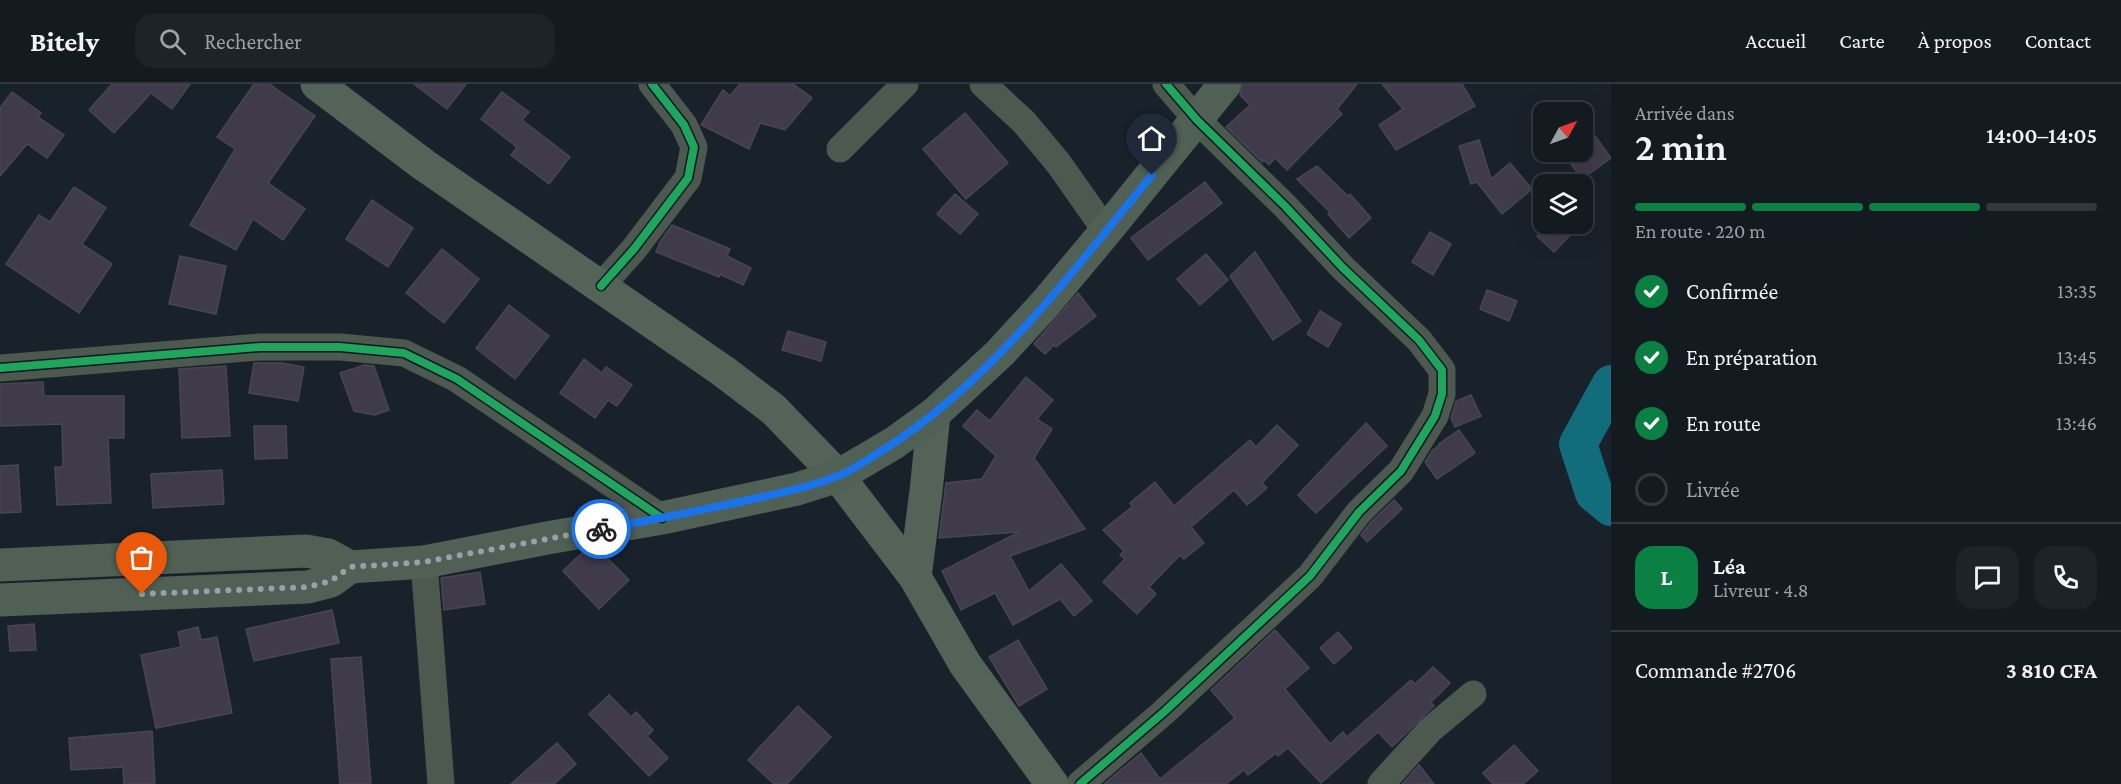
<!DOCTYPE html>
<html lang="fr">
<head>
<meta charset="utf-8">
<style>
  body { margin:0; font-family:"Crimson Pro",serif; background:#1c2329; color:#f1f3f6; height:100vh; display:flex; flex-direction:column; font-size:22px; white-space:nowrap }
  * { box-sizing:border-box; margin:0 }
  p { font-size:20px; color:#9da1a5 }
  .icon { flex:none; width:33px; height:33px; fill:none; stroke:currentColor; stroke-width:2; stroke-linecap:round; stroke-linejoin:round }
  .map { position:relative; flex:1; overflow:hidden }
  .side { display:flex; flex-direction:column; background:#131a20; width:510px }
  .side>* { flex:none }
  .needle { width:39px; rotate:50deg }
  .tools { position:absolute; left:1533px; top:18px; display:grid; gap:12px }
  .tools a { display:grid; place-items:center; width:60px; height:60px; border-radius:12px; background:#131a20; box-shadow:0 6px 24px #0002,0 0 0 2px #32383e; font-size:30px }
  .pin { position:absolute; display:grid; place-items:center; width:51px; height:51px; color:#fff; margin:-62px -26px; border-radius:50% 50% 50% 0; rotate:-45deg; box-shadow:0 0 6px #0007 }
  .pin .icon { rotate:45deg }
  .courier { position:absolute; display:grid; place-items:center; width:60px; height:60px; margin:-30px; border:4px solid #1a73e8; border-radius:50%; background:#fff; color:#222; box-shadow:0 2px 8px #0007 }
  .headline em { font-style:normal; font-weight:600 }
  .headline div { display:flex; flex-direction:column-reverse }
  .headline { display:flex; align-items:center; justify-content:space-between; height:102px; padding:0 24px }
  h1 { font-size:39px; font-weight:600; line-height:45px }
  .bar { display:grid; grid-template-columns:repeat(4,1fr); gap:9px 6px; align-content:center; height:72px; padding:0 24px }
  .bar i { height:8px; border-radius:4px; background:#32383e }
  .bar .on { background:#0b8043 }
  .bar p { grid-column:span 4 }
  .line { display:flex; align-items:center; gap:15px; padding:0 24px; border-top:2px solid #32383e }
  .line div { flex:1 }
  .round { display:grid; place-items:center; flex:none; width:63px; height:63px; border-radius:18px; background:#1c2329 }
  ol { padding:0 24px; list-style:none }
  li { display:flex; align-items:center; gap:18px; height:66px }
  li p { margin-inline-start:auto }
  li .icon { padding:6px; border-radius:50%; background:#0b8043; color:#fff; stroke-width:4 }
  li:last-child { color:#9da1a5 }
  li i { width:33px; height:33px; border:3px solid #32383e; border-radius:50% }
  header { display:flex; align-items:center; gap:36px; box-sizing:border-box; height:84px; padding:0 30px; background:#131a20; border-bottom:2px solid #32383e }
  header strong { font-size:28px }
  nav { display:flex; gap:33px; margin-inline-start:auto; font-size:21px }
  .search { width:420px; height:54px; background:#1c2329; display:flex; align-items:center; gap:15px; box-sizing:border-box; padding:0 21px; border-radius:18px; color:#9da1a5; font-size:22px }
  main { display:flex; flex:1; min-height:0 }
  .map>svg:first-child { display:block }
</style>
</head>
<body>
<header>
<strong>Bitely</strong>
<div class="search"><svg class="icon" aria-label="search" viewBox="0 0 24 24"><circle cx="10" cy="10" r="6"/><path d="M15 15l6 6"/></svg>Rechercher</div>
<nav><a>Accueil</a><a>Carte</a><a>À propos</a><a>Contact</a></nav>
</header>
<main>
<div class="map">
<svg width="1611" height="700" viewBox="0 0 1611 700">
  <rect width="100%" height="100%" fill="#19222b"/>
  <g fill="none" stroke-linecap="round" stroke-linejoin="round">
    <polyline stroke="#116c7c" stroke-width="38" points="1611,300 1578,360 1594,409 1611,423"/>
  </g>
  <g fill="#403b4b" stroke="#47474f" stroke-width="1.5">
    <polygon points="112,0 190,0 172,25 151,9 114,49 89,26"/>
    <polygon points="254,0 269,0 315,32 268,99 305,125 283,156 253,135 236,166 190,141 235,65 217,53"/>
    <polygon points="414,0 466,0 447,25"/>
    <polygon points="740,0 793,0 812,14 785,46 760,39 749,65 701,41 723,6 730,12"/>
    <polygon points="1243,0 1357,0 1337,25 1342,30 1287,86 1275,74 1269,81 1264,76 1262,78 1226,43 1250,21 1240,11"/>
    <polygon points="1382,0 1462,0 1475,22 1396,66 1379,41 1403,25"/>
    <polygon points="12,8 41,29 38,33 64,51 47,74 27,60 0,92 0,24"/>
    <polygon points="502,8 529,28 522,36 570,73 549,100 511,71 517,63 481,35"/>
    <polygon points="965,29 1008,79 966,115 923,65"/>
    <polygon points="1582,34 1611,74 1582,95 1562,68 1582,68"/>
    <polygon points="1479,56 1491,95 1510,79 1532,105 1502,130 1477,98 1471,100 1459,62"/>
    <polygon points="1317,82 1348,112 1350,110 1371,134 1349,154 1328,130 1330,128 1297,95"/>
    <polygon points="1205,98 1222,119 1148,176 1131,154"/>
    <polygon points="74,103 106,124 82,160 112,180 79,229 6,180 39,131 50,138"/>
    <polygon points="955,110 978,130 960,150 937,130"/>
    <polygon points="372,116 413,144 388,183 346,155"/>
    <polygon points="1549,140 1581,140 1554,168 1537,152"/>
    <polygon points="672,141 730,165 727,172 751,184 743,201 720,190 719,193 656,168 661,156"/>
    <polygon points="1430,148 1451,160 1433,191 1412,178"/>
    <polygon points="442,165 479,195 444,239 406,209"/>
    <polygon points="1255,168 1301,237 1273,256 1230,192"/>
    <polygon points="1206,170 1228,196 1200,221 1177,195"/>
    <polygon points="180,172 226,182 216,230 169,220"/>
    <polygon points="1487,206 1517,217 1509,237 1480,225"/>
    <polygon points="1078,209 1096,232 1056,263 1054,261 1045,270 1034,260"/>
    <polygon points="509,221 549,252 515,295 476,264"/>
    <polygon points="1320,227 1341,240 1328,263 1307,250"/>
    <polygon points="788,247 826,258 821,277 782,266"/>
    <polygon points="584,275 602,289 606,283 632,301 617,322 608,316 595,334 560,309"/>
    <polygon points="254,279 282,279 304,283 298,317 249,309"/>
    <polygon points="364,281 374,282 389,326 375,331 354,327 340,289"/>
    <polygon points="226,282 230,352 182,354 179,285"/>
    <polygon points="1026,293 1053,316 1037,335 1052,345 1034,374 1085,445 1010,472 1029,507 1061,480 1092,517 1074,532 1060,515 1013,541 995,509 961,526 942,487 1019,448 939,454 946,399 982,395 996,372 963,342 977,326 990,337"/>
    <polygon points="43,298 44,312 124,312 124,354 108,354 111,419 57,421 55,383 63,383 62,340 0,342 0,300"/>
    <polygon points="1471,311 1481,332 1455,343 1451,334 1456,317"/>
    <polygon points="1366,339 1387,362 1316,429 1298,411"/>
    <polygon points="1277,341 1298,361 1262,399 1267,404 1247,421 1234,406 1191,443 1204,459 1184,475 1180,471 1149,503 1156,510 1137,530 1103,498 1125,475 1120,471 1124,467 1103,446 1132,423 1130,419 1155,398 1174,422 1250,356 1256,363"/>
    <polygon points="254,342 286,342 287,374 255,375"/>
    <polygon points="1459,346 1475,369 1437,395 1425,378 1432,367 1439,361 1439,360"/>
    <polygon points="18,381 21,428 0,429 0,382"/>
    <polygon points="222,386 224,420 153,424 151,390"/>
    <polygon points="1394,416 1402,425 1367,458 1361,451 1371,438"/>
    <polygon points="597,464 629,496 599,525 563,487 584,467"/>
    <polygon points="480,488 485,520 444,526 441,494"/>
    <polygon points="332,526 339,559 254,577 246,545"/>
    <polygon points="34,540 36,566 10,567 8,542"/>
    <polygon points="198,543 201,556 217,553 232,629 156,644 141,571 181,563 178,548"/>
    <polygon points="1275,546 1309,584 1285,605 1330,660 1343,648 1347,653 1411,596 1415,600 1433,583 1450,599 1431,618 1434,622 1392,663 1378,648 1321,699 1288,664 1278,672 1276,669 1248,691 1244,686 1226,700 1104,700 1141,669 1160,695 1235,634 1211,606"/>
    <polygon points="1338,548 1352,564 1334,580 1320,564"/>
    <polygon points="1018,556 1047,605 1019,622 989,573"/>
    <polygon points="361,573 371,700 340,700 331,575"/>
    <polygon points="609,611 631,633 636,628 653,646 647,652 668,674 649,692 589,630"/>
    <polygon points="798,622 831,653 787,700 774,700 748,676"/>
    <polygon points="152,647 155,700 124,700 123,683 71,686 69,654"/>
    <polygon points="557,659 576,680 554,700 511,700"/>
    <polygon points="1514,661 1538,687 1523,700 1493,700 1483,689"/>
    <polygon points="1419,681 1434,700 1402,700"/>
  </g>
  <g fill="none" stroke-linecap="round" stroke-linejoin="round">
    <g stroke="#4d594e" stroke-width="27">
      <polyline points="983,0 1024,38 1059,80 1106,147"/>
      <polyline points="840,65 905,0"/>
      <polyline points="601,202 634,165 688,94 694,63 684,41 652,0"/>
      <polyline points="0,284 260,263 340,263 404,269 457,295 662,434"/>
      <polyline points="424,478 441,700"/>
      <polyline points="1080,700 1164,628 1310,492 1359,428 1401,387 1435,332 1442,310 1442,286 1419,256 1343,184 1285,122 1197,36 1166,0"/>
      <polyline points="1381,700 1430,646 1473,610"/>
    </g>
    <g stroke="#546357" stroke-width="33">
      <polyline points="317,0 424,81 723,287 773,325 838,392 915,493 965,580 1052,700"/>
      <polyline points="915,493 926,407 934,330"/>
    </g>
    <g stroke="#506055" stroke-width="33">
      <polyline points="0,481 306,467 328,471 350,483 424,478 547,454 662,434 797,405 838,392 894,359 934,330 1000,269 1045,220 1106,147 1225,0"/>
      <polyline points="0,516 308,503 331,497 350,483"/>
    </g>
    <g stroke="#081829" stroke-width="11">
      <g id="cycleway">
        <polyline points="601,202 634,165 688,94 694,63 684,41 652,0"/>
        <polyline points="0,284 260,263 340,263 404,269 457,295 662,434"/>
        <polyline points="1080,700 1164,628 1310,492 1359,428 1401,387 1435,332 1442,310 1442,286 1419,256 1343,184 1285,122 1197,36 1166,0"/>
      </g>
    </g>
    <use href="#cycleway" stroke="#20a55d" stroke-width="8"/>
  </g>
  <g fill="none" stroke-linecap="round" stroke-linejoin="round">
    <polyline stroke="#96a1ac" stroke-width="6" stroke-dasharray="0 10.8" points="142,510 308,503 331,497 350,483 424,478 601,445"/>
    <path stroke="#1a73e8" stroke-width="8" d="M601,445C647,437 693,428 739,418C771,411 804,405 835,393C852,387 868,375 883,366C990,299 1072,188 1152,91"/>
  </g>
</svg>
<div class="tools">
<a><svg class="needle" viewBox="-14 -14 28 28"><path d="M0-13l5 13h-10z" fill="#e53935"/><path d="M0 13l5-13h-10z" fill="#9da1a5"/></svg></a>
<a><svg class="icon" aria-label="layers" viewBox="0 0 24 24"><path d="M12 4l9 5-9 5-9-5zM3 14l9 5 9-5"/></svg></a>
</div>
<div class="pin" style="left:142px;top:510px;background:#ea580c"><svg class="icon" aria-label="bag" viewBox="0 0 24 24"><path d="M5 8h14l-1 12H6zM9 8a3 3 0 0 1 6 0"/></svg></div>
<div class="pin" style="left:1152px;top:91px;background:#1f2937"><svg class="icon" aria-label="home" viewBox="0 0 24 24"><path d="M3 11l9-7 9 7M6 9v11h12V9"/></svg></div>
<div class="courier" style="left:601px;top:445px"><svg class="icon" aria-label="bike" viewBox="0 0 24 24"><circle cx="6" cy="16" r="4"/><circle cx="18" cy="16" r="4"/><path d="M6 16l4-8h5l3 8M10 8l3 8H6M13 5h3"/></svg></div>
</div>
<section class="side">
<div class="headline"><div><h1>2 min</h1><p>Arrivée dans</p></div><em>14:00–14:05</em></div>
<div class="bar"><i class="on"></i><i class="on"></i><i class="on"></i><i></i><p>En route · 220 m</p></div>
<ol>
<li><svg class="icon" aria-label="check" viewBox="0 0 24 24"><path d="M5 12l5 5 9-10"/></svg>Confirmée<p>13:35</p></li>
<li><svg class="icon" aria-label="check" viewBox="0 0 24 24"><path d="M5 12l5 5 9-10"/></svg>En préparation<p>13:45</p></li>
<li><svg class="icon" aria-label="check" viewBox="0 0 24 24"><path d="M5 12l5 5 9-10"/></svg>En route<p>13:46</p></li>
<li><i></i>Livrée</li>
</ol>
<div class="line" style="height:108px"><b class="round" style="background:#0b8043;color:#fff">L</b><div><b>Léa</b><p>Livreur · 4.8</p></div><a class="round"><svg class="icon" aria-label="chat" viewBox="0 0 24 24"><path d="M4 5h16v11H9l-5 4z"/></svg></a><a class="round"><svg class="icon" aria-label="phone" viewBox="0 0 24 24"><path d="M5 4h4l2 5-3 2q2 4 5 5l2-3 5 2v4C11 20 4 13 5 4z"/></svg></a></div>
<div class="line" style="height:78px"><div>Commande #2706</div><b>3 810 CFA</b></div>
</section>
</main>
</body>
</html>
